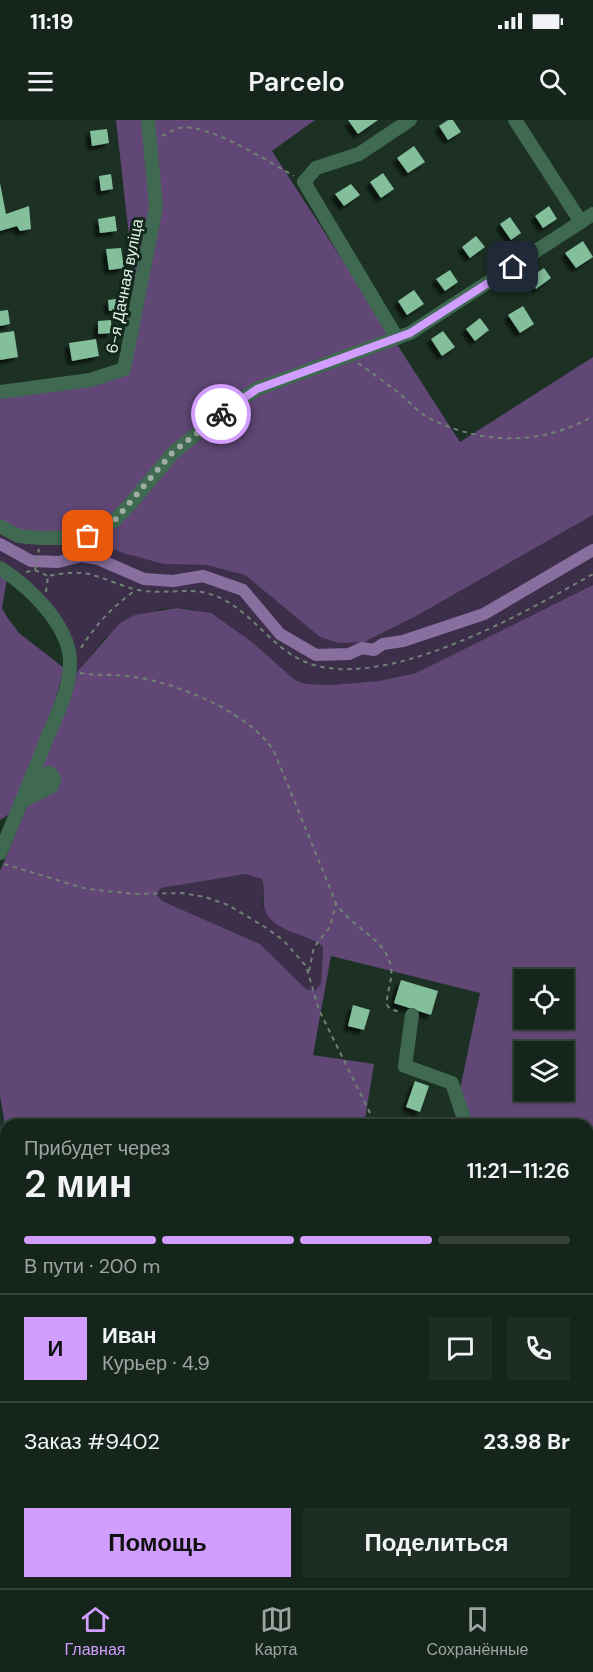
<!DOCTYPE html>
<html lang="ru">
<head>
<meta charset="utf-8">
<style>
  body { margin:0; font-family:"DM Sans",sans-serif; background:#1e2d24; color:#f1f3f6; height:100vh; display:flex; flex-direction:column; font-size:22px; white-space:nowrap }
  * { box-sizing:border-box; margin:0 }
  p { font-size:20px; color:#9da5a3 }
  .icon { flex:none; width:33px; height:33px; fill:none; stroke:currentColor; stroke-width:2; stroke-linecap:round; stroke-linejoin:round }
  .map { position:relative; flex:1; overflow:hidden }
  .drawer { position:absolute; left:0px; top:999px; width:594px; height:470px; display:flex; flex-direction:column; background:#15251b; border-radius:18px 18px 0 0; box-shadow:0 2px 4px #0004,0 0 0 2px #34423a }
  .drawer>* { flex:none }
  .fabs { position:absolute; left:514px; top:849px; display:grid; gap:12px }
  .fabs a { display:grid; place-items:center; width:60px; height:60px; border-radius:0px; background:#15251b; box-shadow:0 2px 4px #0004,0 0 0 2px #34423a; font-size:30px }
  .pin { position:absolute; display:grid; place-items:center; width:51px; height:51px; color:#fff; margin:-26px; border-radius:12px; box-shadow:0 3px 9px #0006 }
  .courier { position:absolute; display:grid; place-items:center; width:60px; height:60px; margin:-30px; border:4px solid #d19dfe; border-radius:50%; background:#fff; color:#222; box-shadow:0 2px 8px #0007 }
  .head em { font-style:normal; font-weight:600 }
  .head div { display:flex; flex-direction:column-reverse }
  .head { display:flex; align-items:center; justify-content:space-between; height:102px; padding:0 24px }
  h1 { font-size:39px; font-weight:600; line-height:45px }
  .bar { display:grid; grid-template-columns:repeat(4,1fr); gap:9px 6px; align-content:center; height:72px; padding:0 24px }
  .bar i { height:8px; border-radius:4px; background:#34423a }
  .bar .on { background:#d19dfe }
  .bar p { grid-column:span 4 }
  .line { display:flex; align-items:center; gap:15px; padding:0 24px; border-top:2px solid #34423a }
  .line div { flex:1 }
  .round { display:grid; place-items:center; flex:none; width:63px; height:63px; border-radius:0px; background:#1e2d24 }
  .cta { display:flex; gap:12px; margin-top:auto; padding:12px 24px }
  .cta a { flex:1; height:69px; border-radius:0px; background:#d19dfe; color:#111; font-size:24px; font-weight:600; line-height:69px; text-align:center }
  .cta a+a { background:#1e2d24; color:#f1f3f6 }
  .status { display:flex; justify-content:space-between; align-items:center; height:42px; padding:0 30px; background:#15251b; direction:ltr }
  .status svg { height:16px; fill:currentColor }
  header { display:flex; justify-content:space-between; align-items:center; height:78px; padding:0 24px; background:#15251b; font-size:27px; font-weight:600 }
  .dock { display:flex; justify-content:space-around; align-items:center; height:84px; border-top:2px solid #34423a; background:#15251b; font-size:16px; color:#9da5a3 }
  .dock a { display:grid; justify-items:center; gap:3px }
  .dock .on { color:#d19dfe }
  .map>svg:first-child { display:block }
</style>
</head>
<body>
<div class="status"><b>11:19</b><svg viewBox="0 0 49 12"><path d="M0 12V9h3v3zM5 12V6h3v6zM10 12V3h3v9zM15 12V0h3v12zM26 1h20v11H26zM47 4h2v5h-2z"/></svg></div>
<header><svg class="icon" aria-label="menu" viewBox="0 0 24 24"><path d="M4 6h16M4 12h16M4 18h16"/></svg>Parcelo<svg class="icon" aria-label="search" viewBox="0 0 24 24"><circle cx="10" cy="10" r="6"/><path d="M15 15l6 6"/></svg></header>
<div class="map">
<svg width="593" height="1468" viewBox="0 0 593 1468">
  <defs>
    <filter id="shadow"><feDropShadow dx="-4.5" dy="4.5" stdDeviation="1.5" flood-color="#0009"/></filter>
  </defs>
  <rect width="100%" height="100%" fill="#1c3124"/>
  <g fill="#3d2f4a">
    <polygon points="593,395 593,465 416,553 379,561 331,565 306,564 295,560 252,522 193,489 177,488 160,489 106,517 77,552 71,527 0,443 0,408 90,420 164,444 206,445 245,455 320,517 418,495"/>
    <polygon points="246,754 262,759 264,765 262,785 323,827 321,864 315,871 306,869 260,824 162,781 156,774 161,768"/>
  </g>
  <g fill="#604775" fill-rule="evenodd">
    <polygon points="116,0 315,0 272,31 460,322 593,237 593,395 418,495 364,522 339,523 320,517 245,455 206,445 164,444 123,433 85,418 40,418 0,406 0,272 124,249 137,187"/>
    <polygon points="0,456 7,459 2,488 7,497 19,513 64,548 54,585 11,693 0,700"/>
    <path d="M593,465V1200H588V1005H466L457,984L480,873L331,836L313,935L374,944L364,1005H6V1011L0,976V751L28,684L57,667L38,654L61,602L77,552L120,503L135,495L177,488L211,493L252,522L295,560L306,564L331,565L379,561L416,553ZM246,754L262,759C266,770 261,781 266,792C275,813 308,813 323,827L321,864L315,871L306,869L260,824L162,781L156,774L161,768ZM525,860H564V898H525ZM525,932H564V970H525Z"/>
    <polygon points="0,1224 6,1226 6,1462 40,1463 40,1468 0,1468"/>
    <polygon points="588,1236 593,1237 593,1468 59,1468 58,1463 588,1462"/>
  </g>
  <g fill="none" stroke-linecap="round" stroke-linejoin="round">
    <polyline stroke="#896fa0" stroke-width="12" points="0,424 31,441 58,442 82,436 98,439 144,459 173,461 203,456 243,470 280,514 316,535 349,534 362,528 374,530 383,524 403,521 484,494 593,430"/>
  </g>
  <g fill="#84bf9c" filter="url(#shadow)">
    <polygon points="348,0 378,0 358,14"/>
    <polygon points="448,0 453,0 461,12 448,20 439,6"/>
    <polygon points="107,9 109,23 92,26 90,11"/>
    <polygon points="414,26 425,42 408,53 397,38"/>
    <polygon points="383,53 394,69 381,78 370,62"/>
    <polygon points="111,54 113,69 101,71 99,56"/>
    <polygon points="0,63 6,94 29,86 31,109 20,111 17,106 0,111"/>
    <polygon points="351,64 360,75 344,86 335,74"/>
    <polygon points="549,86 557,99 543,108 535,96"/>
    <polygon points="115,96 117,111 100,113 98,99"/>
    <polygon points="510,97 521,113 511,120 500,104"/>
    <polygon points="476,116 485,127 470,138 462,127"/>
    <polygon points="583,121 593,137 576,148 565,133"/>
    <polygon points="121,128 124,148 109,150 106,129"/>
    <polygon points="544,148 551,158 536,169 529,158"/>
    <polygon points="450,150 458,162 445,171 436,159"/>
    <polygon points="414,170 424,184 407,195 398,181"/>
    <polygon points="123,178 124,189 109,191 108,180"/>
    <polygon points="523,186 534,204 520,213 508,195"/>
    <polygon points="8,190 10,204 0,206 0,191"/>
    <polygon points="480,198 489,210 475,221 466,209"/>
    <polygon points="111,200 112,213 98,214 98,201"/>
    <polygon points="14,211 18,237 0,240 0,213"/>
    <polygon points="443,211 455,227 442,236 431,219"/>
    <polygon points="96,219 99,236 72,241 69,223"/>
    <polygon points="401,860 438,871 431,895 394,883"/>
    <polygon points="353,885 370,890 364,910 348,906"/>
    <polygon points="415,961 429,966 420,992 406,987"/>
  </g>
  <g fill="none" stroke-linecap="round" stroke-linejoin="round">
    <g stroke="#708176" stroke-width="2" stroke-dasharray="4.5 4.5" stroke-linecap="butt">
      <path d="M162,16C167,14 174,9 179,8C207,2 269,42 294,56"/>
      <path d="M358,243C372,253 386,263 399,273C408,281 417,291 427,297C480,325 542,326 593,296"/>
      <polyline points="35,450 39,429"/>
      <polyline points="26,452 35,450 48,456"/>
      <path d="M46,472L48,456C63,453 78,451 93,455C110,460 127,469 145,471C168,474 191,467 213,475C248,487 268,524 301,540C378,577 524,493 593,454"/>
      <path d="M81,528C96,504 113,486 136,470"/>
      <path d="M80,553C98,556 117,554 135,557C178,563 258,596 276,636L336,783C351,808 386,818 391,847C393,861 386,873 387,885L390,889L400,892"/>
      <polyline points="4,744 87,769 135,774 182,773 205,777 228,785 265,807 283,820 306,846 319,890 376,1005"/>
      <polyline points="309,851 314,827 330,807 336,783"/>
    </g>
    <g stroke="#3f6a51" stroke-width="14">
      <polyline points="515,0 581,102"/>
      <polyline points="397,218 304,62 316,48 359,34 410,0"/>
      <polyline points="0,272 90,260 124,249 156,87 148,0"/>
      <polyline points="0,406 18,416 40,418 85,418 98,411 115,400 132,382 173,333 228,288 257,269 410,213 593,94"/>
      <path d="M0,448C28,466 68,503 70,540C71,566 57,595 47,618C32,657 16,695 0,733"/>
      <polyline points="21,682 52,666 54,658 50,653 43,655 30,668"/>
      <polyline points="412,895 405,946 452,963 466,1005"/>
      <polyline points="0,1014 6,1048"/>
      <polyline points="0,1210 6,1210"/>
      <polyline points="588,1211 593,1211"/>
      <polyline points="50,1462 50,1468"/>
    </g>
  </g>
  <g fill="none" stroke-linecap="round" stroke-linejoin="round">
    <polyline stroke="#9faea4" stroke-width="6" stroke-dasharray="0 10.8" points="88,416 115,400 172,333 221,294"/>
    <polyline stroke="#d19dfe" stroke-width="8" points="221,294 257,269 410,213 513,147"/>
  </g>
  <g text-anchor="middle" stroke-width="6" stroke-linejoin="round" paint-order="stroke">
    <g font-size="16" fill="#e5f2e9" stroke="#12271b">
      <text transform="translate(124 166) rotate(-79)" y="6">6-я Дачная вуліца</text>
    </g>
  </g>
</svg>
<div class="fabs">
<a><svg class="icon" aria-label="locate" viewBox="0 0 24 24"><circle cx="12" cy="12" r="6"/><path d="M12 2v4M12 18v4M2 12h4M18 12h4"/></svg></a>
<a><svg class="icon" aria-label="layers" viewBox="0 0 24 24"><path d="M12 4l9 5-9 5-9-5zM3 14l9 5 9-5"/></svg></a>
</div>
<div class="pin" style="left:88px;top:416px;background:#ea580c"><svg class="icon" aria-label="bag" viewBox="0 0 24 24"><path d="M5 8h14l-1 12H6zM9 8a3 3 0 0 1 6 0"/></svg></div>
<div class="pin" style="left:513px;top:147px;background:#1f2937"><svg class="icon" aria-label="home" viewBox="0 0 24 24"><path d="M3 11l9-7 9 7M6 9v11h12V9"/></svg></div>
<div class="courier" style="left:221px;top:294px"><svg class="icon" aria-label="bike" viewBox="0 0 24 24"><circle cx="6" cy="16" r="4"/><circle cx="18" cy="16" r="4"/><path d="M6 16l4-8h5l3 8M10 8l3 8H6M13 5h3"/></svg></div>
<section class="drawer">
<div class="head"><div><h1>2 мин</h1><p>Прибудет через</p></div><em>11:21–11:26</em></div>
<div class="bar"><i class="on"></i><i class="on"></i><i class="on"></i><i></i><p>В пути · 200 m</p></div>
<div class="line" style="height:108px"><b class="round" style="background:#d19dfe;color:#111">И</b><div><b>Иван</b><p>Курьер · 4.9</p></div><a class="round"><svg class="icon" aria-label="chat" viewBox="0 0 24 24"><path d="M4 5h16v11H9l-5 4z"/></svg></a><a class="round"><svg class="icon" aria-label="phone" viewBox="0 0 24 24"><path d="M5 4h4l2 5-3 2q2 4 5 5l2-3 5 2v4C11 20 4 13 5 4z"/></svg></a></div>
<div class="line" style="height:78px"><div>Заказ #9402</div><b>23.98 Br</b></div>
<div class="cta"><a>Помощь</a><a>Поделиться</a></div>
</section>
</div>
<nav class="dock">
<a class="on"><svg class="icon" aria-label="home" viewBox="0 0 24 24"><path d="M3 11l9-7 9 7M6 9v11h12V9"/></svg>Главная</a>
<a><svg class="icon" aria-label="map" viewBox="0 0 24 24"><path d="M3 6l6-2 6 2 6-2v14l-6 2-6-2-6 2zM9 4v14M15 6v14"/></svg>Карта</a>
<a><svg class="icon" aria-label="saved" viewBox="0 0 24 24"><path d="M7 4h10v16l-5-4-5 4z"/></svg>Сохранённые</a>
</nav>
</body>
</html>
